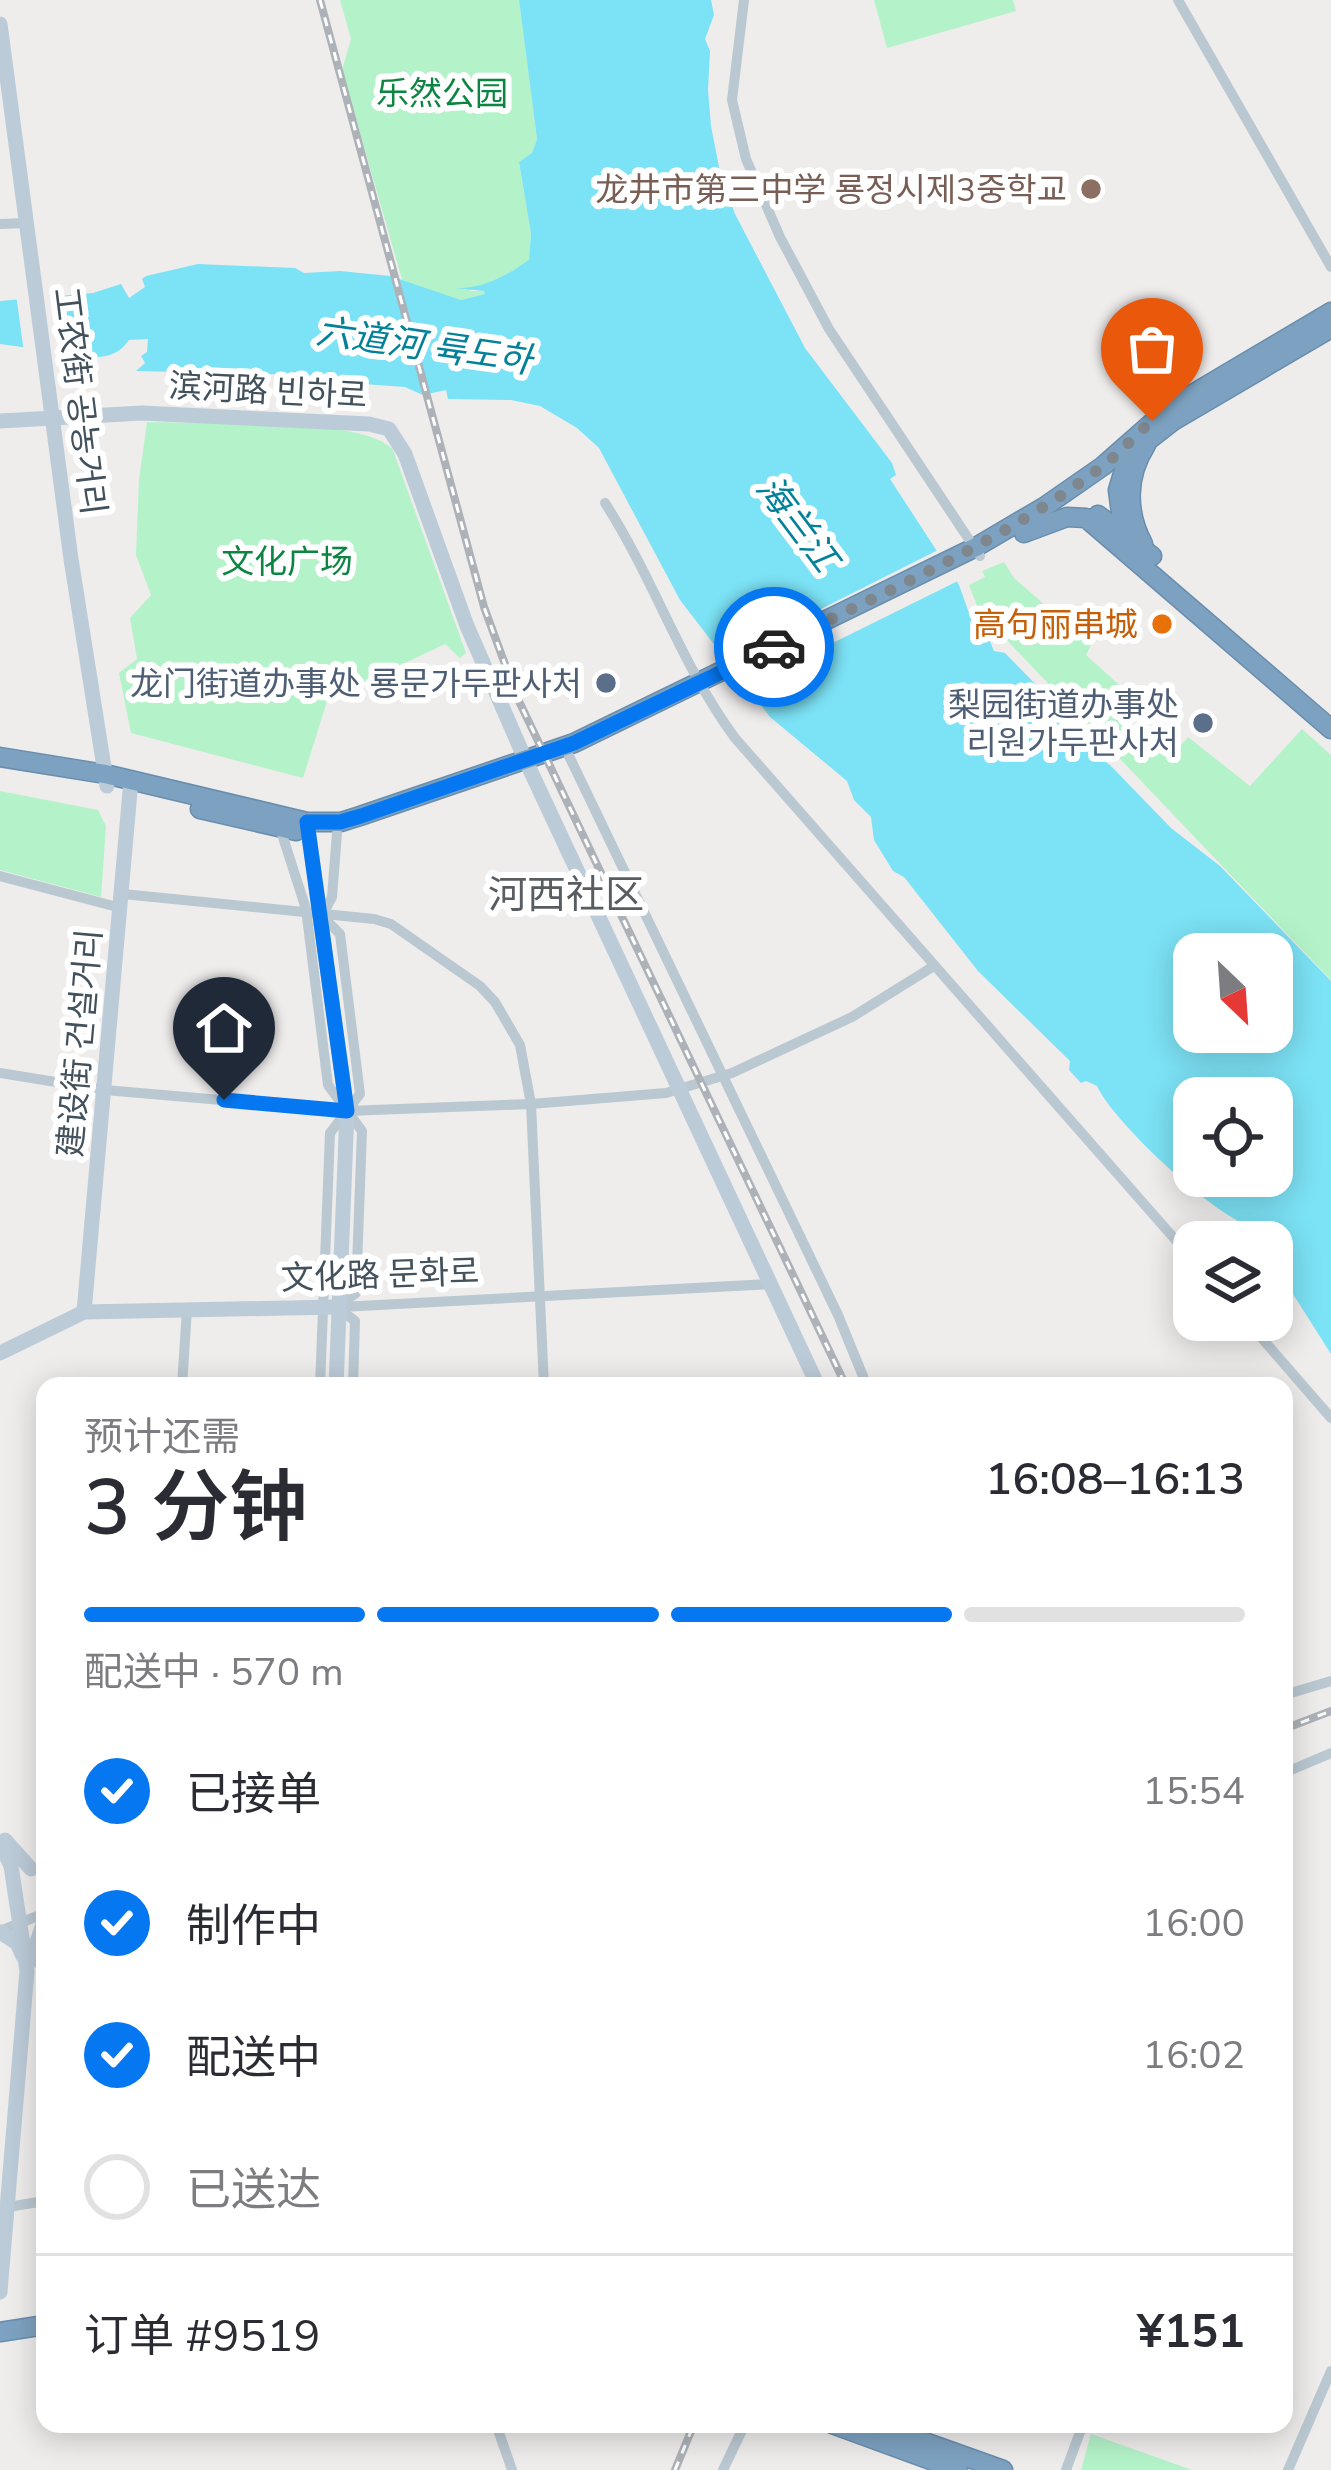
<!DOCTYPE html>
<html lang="zh">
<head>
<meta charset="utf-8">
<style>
  body { margin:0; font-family:"Nunito Sans","Noto Sans SC","Noto Sans KR",sans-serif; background:#f2f2f3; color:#2b2b33; height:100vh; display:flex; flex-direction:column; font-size:45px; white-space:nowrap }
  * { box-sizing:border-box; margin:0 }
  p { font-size:39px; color:#7c7c81 }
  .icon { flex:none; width:66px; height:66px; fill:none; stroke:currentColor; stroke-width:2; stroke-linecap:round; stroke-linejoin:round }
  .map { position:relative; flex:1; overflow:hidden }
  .drawer { position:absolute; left:36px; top:1377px; width:1257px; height:1056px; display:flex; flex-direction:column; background:#fff; border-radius:24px; box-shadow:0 6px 30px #0003 }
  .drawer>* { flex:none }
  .needle { width:78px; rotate:155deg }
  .buttons { position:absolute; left:1173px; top:933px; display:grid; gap:24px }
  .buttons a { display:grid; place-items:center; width:120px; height:120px; border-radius:24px; background:#fff; box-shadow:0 6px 30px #0003; font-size:60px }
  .pin { position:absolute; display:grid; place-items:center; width:102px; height:102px; color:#fff; margin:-123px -51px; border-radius:50% 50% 50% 0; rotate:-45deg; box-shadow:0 0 12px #0007 }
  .pin .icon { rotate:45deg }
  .courier { position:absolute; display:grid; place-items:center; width:120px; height:120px; margin:-60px; border:9px solid #0577f0; border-radius:50%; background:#fff; color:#222; box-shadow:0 3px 15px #0007 }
  .overview em { font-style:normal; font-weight:600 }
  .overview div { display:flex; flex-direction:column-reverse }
  .overview { display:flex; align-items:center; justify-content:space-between; height:204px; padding:0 48px }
  h1 { font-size:78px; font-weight:600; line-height:90px }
  .bar { display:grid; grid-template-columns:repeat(4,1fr); gap:18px 12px; align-content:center; height:144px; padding:0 48px }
  .bar i { height:15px; border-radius:9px; background:#e1e1e2 }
  .bar .current { background:#0577f0 }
  .bar p { grid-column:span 4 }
  .line { display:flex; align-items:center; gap:30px; padding:0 48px; border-top:3px solid #e1e1e2 }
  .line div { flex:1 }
  ol { padding:0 48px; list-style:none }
  li { display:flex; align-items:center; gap:36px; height:132px }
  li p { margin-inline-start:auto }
  li .icon { padding:12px; border-radius:50%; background:#0577f0; color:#fff; stroke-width:4 }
  li:last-child { color:#7c7c81 }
  li i { width:66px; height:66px; border:6px solid #e1e1e2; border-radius:50% }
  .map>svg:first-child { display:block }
</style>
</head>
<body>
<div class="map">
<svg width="1331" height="2470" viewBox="0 0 1331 2470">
  <rect width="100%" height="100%" fill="#efecec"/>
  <g fill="#b4f3c9">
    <polygon points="340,0 519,0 537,139 532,153 519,163 531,234 529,261 507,276 469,291 485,291 486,294 461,300 403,283 342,70 351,39"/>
    <polygon points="874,0 1013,0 1016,11 887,48"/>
    <path d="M147,422C196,424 365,416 393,450L466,653L460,658L445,644L363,683L341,684L328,698L303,778L131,733L119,673L137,659L130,618L151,595L136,555L139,480Z"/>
    <polygon points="1004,562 1014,578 1091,645 1086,655 1136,700 1124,715 1170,758 1188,737 1250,786 1302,729 1331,755 1331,980 979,611 969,585 985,577 982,571"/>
    <polygon points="0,791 98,810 106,826 101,897 0,870"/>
    <polygon points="1091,2434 1192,2470 1081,2470"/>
  </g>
  <path fill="#7ce2f5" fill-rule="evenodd" d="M519,0H711L714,15L705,39L710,51L708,90L711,126L720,172L735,214L805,348L892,463L896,475L890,479L959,585L974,627L990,623L989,639L994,651L1005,653L1049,698L1071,737L1110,765L1171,828L1220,866L1331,981V1354L1272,1261V1253L1278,1252L1262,1230C1224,1227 1112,1121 1097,1086L1086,1081L1081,1083L1069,1070L1070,1061L978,971L904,877L893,871L874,840L871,817L854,800L847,781L770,717L680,600L599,448L577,428L540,406L511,400L448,399L446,390L423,395L405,387L336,382L305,375L136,371L145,363L141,356L147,352L148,339L129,340C116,359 99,357 78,358L73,354L0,344V301L93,293L121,284L129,298L145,287L142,279L146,276L198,264L295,268L304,273L340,271L390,276L461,300L485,294L484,291L455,288C484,289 506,276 529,260L531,234L519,162L532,153L537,139ZM1194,954H1272V1032H1194ZM1194,1098H1272V1176H1194Z"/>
  <g fill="#efecec">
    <polygon points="58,290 67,359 24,353 16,294"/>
    <polygon points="942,548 962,579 740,689 718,661"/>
  </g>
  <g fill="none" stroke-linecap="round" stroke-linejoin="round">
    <g stroke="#698dad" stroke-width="21">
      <g id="highway">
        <polyline points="1132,453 1173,421 1331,328"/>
        <polyline points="1098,515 1152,556"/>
        <polyline points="1024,533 1067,517 1086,518 1331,729"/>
        <polyline points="1124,536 1118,490 1131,447"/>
        <path d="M1143,544C1126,512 1126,476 1146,445"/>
        <polyline points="0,757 105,774 307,822 341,822 360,816 574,743 976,547 1044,507 1103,466 1169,408 1331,312"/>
        <polyline points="200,809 296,831"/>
        <polyline points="0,2332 45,2325"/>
        <polyline points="832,2424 958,2470"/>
        <polyline points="874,2424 1003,2470"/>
      </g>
    </g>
    <g stroke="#bac8d1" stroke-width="10">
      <polyline points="744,0 732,100 746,159 780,237 829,329 980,556"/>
      <polyline points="1178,0 1331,267"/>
      <polyline points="0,224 27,223"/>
      <path d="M605,503C654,579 681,665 735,738L1194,1261"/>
      <polyline points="569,756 838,1315 867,1386"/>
      <polyline points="280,828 306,909 328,1085 362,1131 356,1293 340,1305"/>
      <polyline points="0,876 121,908"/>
      <polyline points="123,894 374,919 391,924 480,986 495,1002 520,1045 531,1104 544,1386"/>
      <polyline points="322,916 332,897 337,833"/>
      <polyline points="0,1073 105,1090 347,1111 531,1104 666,1093 732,1073 852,1017 934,966"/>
      <polyline points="337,1307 355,1321 353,1386"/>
      <polyline points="341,1307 771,1284"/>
      <polyline points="1246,1320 1331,1418"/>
      <polyline points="182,1386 187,1309"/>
      <polyline points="320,1386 330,1133 360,1094 340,934 322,916"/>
      <polyline points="1284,1695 1331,1681"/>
      <polyline points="1284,1773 1331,1753"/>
      <polyline points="0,1931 45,1913"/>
      <polyline points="1,2208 45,2201"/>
      <polyline points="496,2424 512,2470"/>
      <polyline points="723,2470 745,2424"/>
      <polyline points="1066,2470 1083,2424"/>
      <polyline points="1288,2470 1331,2371"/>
    </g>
    <g stroke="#bccbd8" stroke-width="15">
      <polyline points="0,24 71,559 107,786"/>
      <polyline points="0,421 142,413 369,424 389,429 405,454 467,626 525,759 818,1386"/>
      <polyline points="307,822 347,1111 336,1386"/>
      <polyline points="84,1312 131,780"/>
      <polyline points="0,1353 84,1312 337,1307"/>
      <polyline points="5,1840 31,1869"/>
      <polyline points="0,1843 11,1866 27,1971 0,2292"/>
      <polyline points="43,1870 45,1870"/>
      <polyline points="0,1932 17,1943 23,1956"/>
      <polyline points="30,1962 45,1919"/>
    </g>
    <use href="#highway" stroke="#7da2c1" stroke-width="18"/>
    <g stroke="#adb2b8" stroke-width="8">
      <g id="rail">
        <polyline points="320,0 484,607 517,697 846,1386"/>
        <polyline points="1284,1729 1331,1711"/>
        <polyline points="675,2470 694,2424"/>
      </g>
    </g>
    <use href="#rail" stroke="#fff" stroke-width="3" stroke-dasharray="9" stroke-linecap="butt"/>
  </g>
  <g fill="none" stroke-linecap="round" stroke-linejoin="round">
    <path stroke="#7f878e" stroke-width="12" stroke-dasharray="0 21.6" d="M774,647C886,591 1004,541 1104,465C1122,451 1135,435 1152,421"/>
    <polyline stroke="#0577f0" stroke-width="15" points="224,1100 347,1111 307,822 340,822 361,816 574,743 774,647"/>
  </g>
  <circle fill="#8d6e63" stroke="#fff" stroke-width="4.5" cx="1091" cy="189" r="12"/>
  <circle fill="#e8710a" stroke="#fff" stroke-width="4.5" cx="1162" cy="624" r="12"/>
  <g fill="#5c6f8a" stroke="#fff" stroke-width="4.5">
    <circle cx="606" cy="683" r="12"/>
    <circle cx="1203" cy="723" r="12"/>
  </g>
  <g text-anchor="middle" stroke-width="12" stroke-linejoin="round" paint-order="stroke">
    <g font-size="33" fill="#0c8442" stroke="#fff">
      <text x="442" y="105">乐然公园</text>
      <text x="287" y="573">文化广场</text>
    </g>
    <g font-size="33" fill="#785e54" stroke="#fff" text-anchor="end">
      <text x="1067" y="201">龙井市第三中学 룡정시제3중학교</text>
    </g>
    <g font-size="33" fill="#42515b" stroke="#fff">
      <text transform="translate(268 390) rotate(3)" y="12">滨河路 빈하로</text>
      <text transform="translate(81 401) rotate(83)" y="12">工农街 공농거리</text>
      <text transform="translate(79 1043) rotate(-85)" y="12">建设街 건설거리</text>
      <text transform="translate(380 1274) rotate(-2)" y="12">文化路 문화로</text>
    </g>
    <g font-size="33" fill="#c56008" stroke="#fff" text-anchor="end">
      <text x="1138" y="636">高句丽串城</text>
    </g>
    <g font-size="33" fill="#4e5e75" stroke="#fff" text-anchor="end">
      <text x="582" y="695">龙门街道办事处 룡문가두판사처</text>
      <text x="1179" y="716">梨园街道办事处<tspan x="1179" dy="38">리원가두판사처</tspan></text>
    </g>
    <g font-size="36" font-style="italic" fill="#038199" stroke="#fff">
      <text transform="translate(424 345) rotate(8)" y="13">六道河 륙도하</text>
      <text transform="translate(798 523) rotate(53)" y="13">海兰江</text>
    </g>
    <g font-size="39" fill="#585d62" stroke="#fff">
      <text x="566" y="908">河西社区</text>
    </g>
  </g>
</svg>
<div class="buttons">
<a><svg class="needle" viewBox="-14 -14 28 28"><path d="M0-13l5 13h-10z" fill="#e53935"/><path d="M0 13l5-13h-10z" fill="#7c7c81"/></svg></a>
<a><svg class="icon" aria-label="locate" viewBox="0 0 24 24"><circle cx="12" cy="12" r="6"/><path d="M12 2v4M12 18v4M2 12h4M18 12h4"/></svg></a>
<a><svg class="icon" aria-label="layers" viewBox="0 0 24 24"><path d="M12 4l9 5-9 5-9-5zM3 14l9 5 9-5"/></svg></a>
</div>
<div class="pin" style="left:1152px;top:421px;background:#ea580c"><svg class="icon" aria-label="bag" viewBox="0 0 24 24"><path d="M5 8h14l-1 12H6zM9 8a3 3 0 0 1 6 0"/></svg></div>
<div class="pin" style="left:224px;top:1100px;background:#1f2937"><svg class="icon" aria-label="home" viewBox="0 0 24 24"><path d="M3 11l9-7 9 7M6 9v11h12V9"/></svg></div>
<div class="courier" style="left:774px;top:647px"><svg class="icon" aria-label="car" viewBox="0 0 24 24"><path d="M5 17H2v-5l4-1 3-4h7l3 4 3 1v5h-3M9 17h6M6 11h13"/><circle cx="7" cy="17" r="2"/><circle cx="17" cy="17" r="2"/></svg></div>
<section class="drawer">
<div class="overview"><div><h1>3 分钟</h1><p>预计还需</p></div><em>16:08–16:13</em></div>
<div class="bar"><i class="current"></i><i class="current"></i><i class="current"></i><i></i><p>配送中 · 570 m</p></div>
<ol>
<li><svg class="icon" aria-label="check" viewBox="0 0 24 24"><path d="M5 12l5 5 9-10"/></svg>已接单<p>15:54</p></li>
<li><svg class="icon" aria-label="check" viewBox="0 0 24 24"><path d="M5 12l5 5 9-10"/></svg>制作中<p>16:00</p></li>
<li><svg class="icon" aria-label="check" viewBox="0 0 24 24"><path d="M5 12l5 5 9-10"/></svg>配送中<p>16:02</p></li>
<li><i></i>已送达</li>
</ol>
<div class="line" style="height:156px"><div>订单 #9519</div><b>¥151</b></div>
</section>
</div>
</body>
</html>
